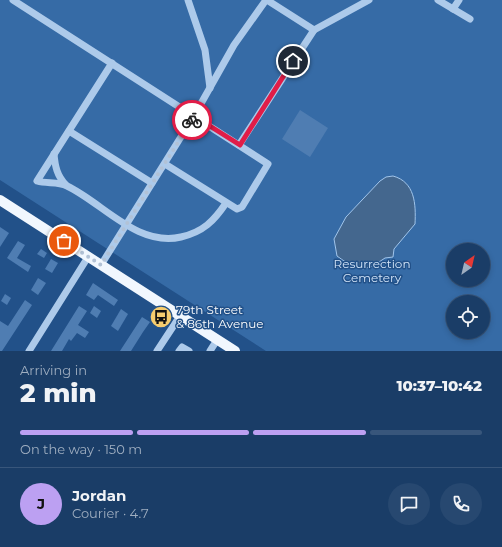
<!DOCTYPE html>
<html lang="en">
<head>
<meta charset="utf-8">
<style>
  body { margin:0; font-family:Montserrat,sans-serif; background:#274870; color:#f1f3f6; height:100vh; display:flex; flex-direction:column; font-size:15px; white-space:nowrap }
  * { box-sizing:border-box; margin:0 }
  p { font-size:13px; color:#9faec0 }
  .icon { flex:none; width:22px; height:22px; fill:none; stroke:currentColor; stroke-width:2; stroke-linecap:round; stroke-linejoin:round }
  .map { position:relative; height:351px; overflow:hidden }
  .sheet { display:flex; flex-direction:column; background:#1a3d67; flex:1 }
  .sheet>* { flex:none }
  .needle { width:26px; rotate:34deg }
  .fabs { position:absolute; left:446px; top:243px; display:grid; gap:8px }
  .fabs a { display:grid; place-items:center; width:44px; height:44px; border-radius:50%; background:#1a3d67; box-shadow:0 2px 6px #0003,0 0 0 1px #38567b; font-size:20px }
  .pin { position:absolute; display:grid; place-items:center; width:34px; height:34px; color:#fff; margin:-17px; border:2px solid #fff; border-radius:50%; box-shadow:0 1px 4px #0007 }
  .courier { position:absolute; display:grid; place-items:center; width:40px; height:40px; margin:-20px; border:3px solid #e11d48; border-radius:50%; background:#fff; color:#222; box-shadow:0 1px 5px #0007 }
  .headline em { font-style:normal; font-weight:800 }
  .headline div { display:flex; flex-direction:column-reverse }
  .headline { display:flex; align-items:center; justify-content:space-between; height:68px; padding:0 20px }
  h1 { font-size:26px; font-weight:800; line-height:30px }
  .bar { display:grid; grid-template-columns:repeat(4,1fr); gap:6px 4px; align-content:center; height:48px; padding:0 20px }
  .bar i { height:5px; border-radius:3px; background:#38567b }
  .bar .on { background:#bca0f2 }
  .bar p { grid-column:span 4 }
  .line { display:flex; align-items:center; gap:10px; padding:0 20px; border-top:1px solid #38567b }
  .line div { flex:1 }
  .round { display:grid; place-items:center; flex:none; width:42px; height:42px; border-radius:21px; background:#274870 }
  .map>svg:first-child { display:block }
</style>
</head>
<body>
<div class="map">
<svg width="502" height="351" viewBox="0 0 502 351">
  <rect width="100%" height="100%" fill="#225189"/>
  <path fill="#366ba6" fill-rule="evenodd" d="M0,0H502V351H266L0,180ZM453,250H483V280H453ZM453,302H483V332H453Z"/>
  <path fill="#44678e" stroke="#a1c5eb" d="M393,176C415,182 416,204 415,224L394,249L393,257L385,258L373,266L363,269L344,261L337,256L334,239L346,217L380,181L386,177Z"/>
  <g fill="#4f7db2">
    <polygon points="300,110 328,128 310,157 282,139"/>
    <polygon points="0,227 9,233 0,247"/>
    <polygon points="18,241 25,245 17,258 31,266 28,272 7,258"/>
    <polygon points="41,249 47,253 44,258 37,254"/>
    <polygon points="51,259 58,263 52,273 45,269"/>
    <polygon points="38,278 46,283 38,295 31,290"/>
    <polygon points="93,283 118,300 114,306 98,295 94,300 86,295"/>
    <polygon points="5,294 11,298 7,305 1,301"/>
    <polygon points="25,300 32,305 2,351 0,351 0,321 8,326"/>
    <polygon points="79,306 87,311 78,325 89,332 85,338 77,333 71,341 69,339 62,351 51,351"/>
    <polygon points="94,306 101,311 97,318 90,313"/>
    <polygon points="121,309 128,314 118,331 111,326"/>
    <polygon points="142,317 150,322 143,332 131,351 120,351"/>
  </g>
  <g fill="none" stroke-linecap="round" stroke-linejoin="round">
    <g stroke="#adcaea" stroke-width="7">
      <polyline points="13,0 268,164 242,207 237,209 165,164"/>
      <polyline points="188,0 205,50 210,88"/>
      <polyline points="267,0 314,30"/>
      <polyline points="438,0 470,19"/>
      <polyline points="453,9 459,0"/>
      <path d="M112,63L37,181C47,184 58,181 67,186C103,203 137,247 181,237C203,232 214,221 226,203"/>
      <polyline points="69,131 152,183"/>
      <polyline points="239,145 314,30 369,0"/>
      <path d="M54,154C55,166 57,176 66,185"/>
      <polyline points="101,265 194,116 234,45 266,0"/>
      <polyline points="29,351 88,257"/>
      <polyline points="157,351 180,316"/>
      <polyline points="179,351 182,347 189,351"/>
      <polyline points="210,351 217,340"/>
    </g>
    <polyline stroke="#f1f7fe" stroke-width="10" points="0,200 235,351"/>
  </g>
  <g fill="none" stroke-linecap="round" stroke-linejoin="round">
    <polyline stroke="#b2c2d6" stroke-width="4" stroke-dasharray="0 7.2" points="64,241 101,265 192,120"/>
    <polyline stroke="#e11d48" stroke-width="5" points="192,120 194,116 240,145 293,61"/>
  </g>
  <defs>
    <g id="bus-disc" transform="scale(1.15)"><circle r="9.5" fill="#f6cd6f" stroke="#225189"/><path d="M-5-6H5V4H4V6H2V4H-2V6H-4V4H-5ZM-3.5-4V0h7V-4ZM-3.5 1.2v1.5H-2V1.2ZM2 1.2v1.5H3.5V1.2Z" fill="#111"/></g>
  </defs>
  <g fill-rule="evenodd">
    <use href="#bus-disc" x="161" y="317"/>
  </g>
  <g text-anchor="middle" stroke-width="3" stroke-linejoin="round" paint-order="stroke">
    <g font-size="12" fill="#d2e4f8" stroke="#225189">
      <text x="372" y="268">Resurrection<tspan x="372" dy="14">Cemetery</tspan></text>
    </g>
    <g font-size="12" fill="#fff" stroke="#225189" text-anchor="start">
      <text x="176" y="314">79th Street<tspan x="176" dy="14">&amp; 86th Avenue</tspan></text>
    </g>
  </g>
</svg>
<div class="fabs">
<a><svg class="needle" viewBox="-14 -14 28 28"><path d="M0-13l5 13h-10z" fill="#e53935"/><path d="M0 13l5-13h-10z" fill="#9faec0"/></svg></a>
<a><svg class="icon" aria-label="locate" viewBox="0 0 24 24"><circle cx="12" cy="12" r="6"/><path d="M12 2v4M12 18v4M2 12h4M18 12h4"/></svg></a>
</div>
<div class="pin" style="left:64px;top:241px;background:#ea580c"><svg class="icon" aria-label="bag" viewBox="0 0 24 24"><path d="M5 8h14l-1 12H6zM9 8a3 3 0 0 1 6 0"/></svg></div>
<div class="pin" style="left:293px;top:61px;background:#1f2937"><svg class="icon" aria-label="home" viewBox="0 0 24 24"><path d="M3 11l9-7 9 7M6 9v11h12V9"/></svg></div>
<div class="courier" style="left:192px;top:120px"><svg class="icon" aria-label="bike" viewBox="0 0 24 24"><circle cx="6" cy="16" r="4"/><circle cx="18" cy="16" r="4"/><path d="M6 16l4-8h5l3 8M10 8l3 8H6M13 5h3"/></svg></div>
</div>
<section class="sheet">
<div class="headline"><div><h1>2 min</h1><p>Arriving in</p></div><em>10:37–10:42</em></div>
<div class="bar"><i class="on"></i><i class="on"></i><i class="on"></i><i></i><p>On the way · 150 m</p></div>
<div class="line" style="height:72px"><b class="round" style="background:#bca0f2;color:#111">J</b><div><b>Jordan</b><p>Courier · 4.7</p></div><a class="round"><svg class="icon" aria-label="chat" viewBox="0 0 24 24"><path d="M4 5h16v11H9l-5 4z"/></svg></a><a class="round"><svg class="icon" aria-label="phone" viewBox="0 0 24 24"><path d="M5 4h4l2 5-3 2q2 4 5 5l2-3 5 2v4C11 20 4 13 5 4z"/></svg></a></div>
</section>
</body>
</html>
